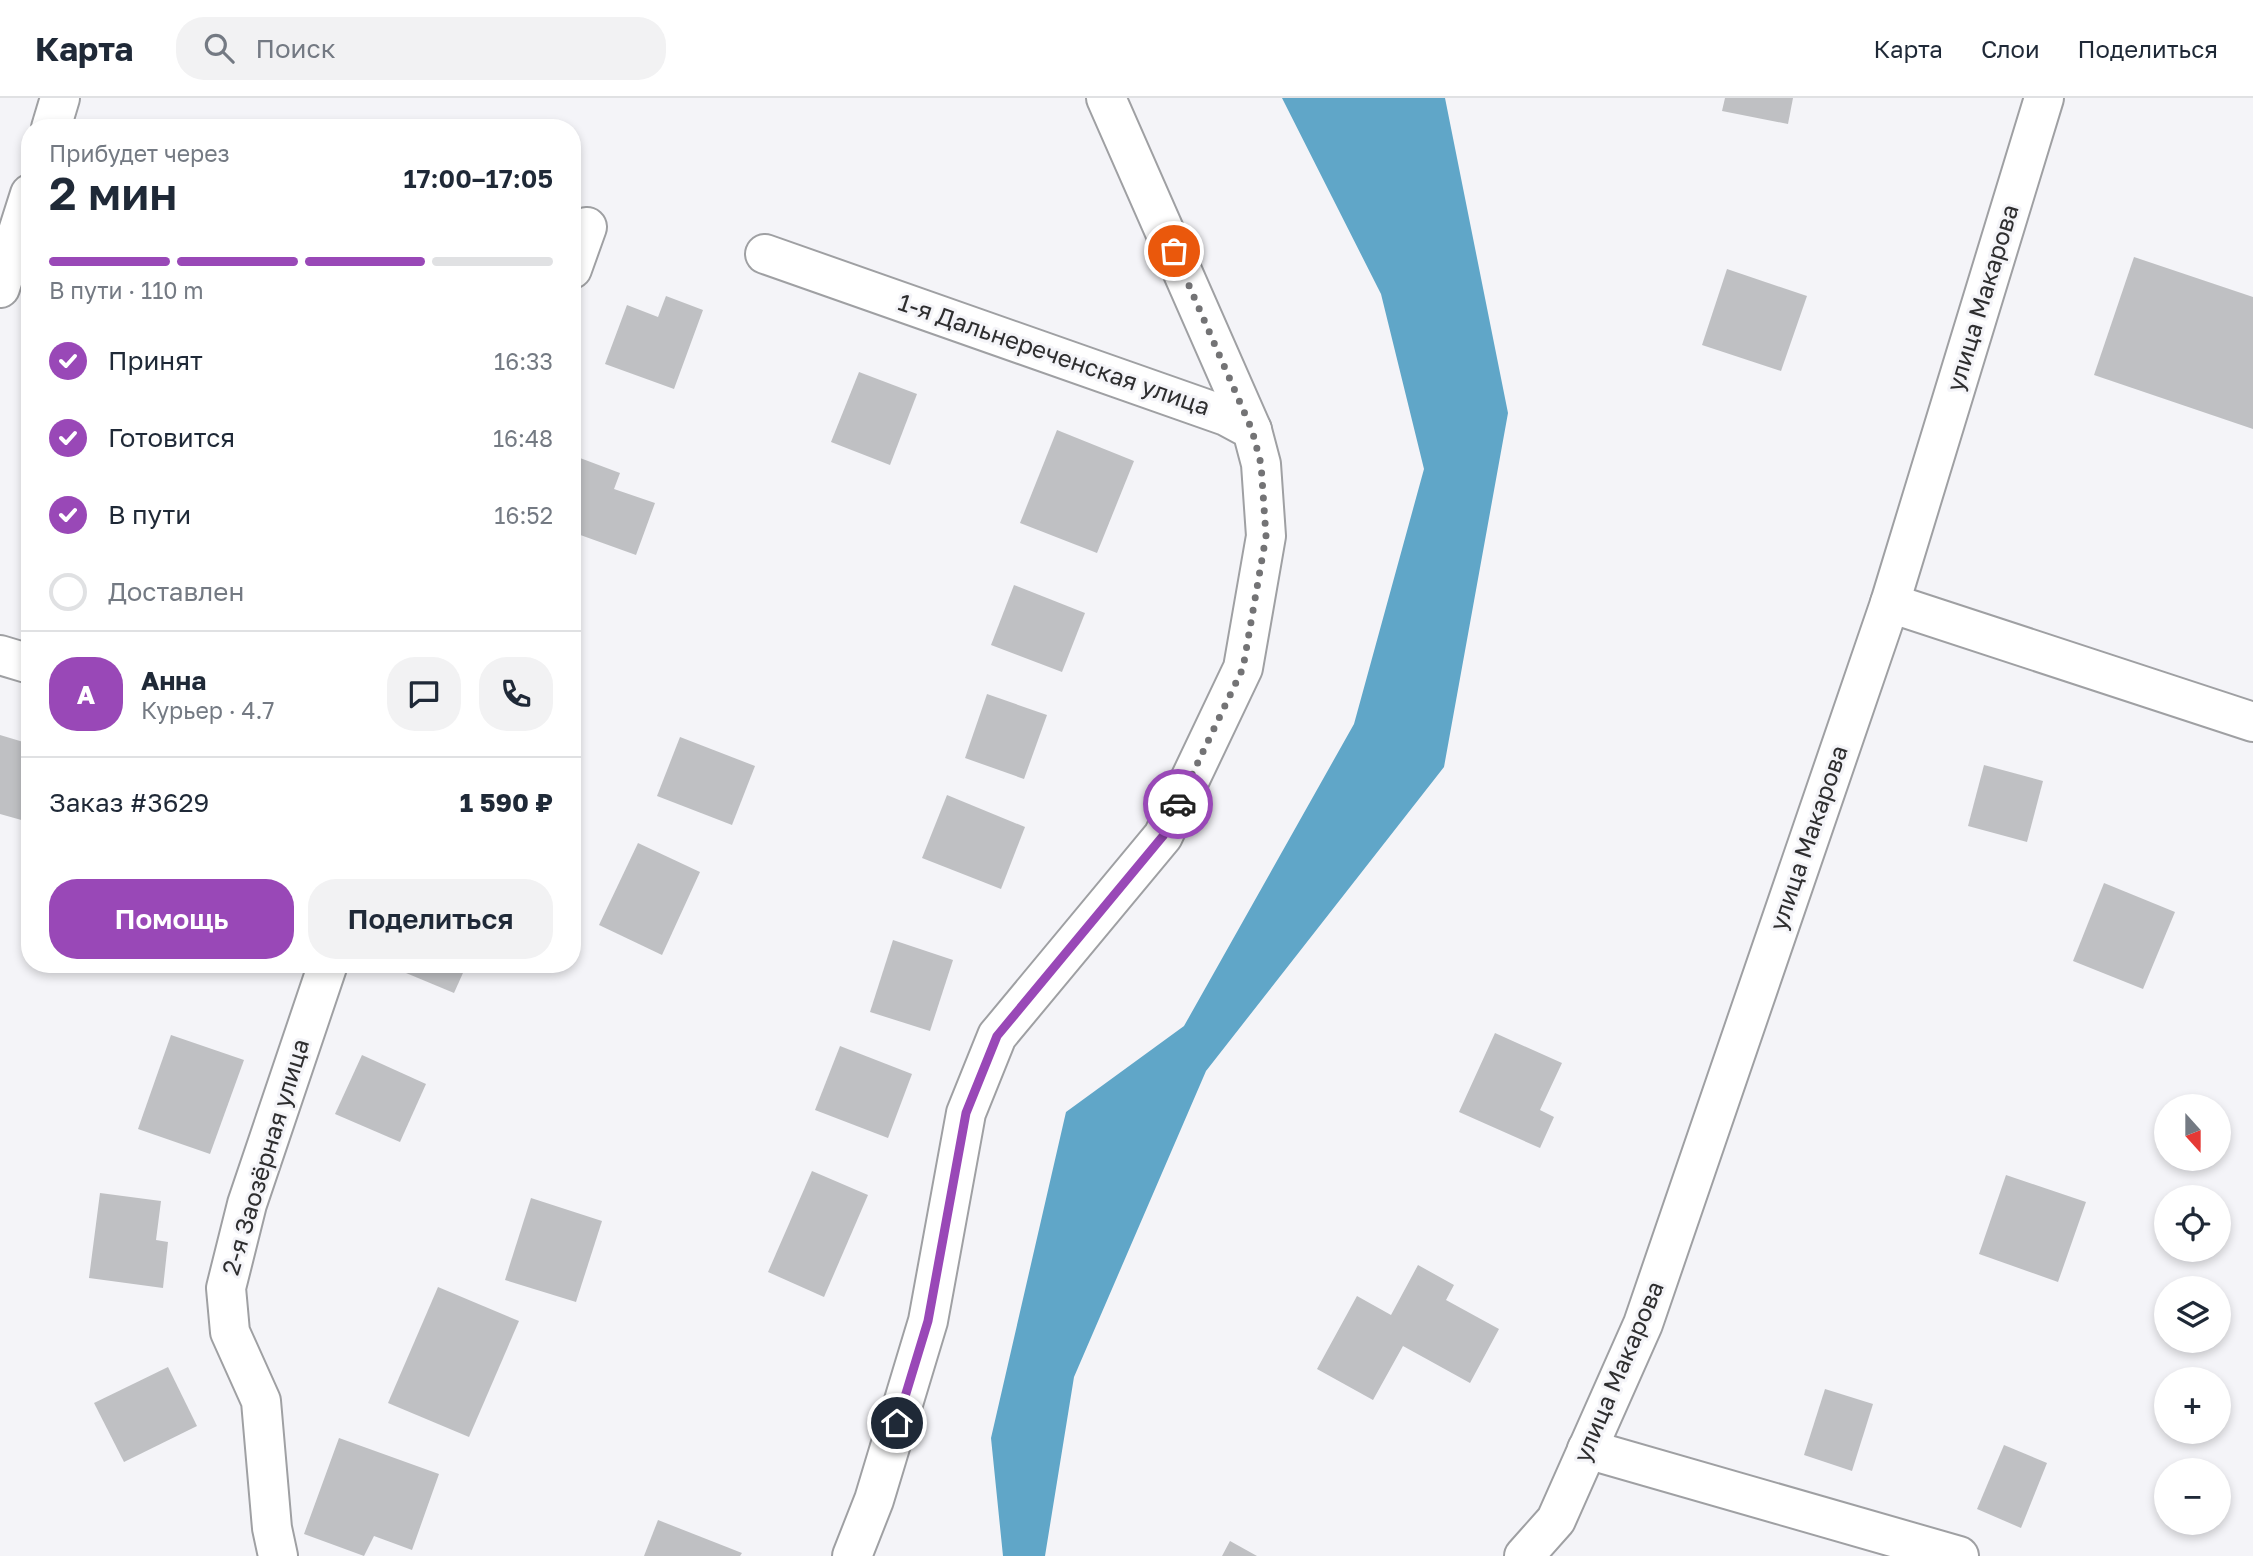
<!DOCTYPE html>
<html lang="ru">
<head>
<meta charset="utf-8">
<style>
  body { margin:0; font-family:"Golos Text",sans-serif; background:#f2f2f3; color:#1f2937; height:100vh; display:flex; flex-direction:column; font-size:26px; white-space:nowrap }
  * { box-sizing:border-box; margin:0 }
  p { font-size:23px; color:#747a83 }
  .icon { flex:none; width:38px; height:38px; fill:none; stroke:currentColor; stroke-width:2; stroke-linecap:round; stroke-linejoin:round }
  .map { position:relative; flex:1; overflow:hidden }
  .side { position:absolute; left:21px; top:21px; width:560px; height:854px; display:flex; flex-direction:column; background:#fff; border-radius:28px; box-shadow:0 4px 10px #0003 }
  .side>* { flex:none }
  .needle { width:46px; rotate:159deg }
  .tools { position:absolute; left:2154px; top:996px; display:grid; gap:14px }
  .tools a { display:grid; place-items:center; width:77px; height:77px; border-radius:50%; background:#fff; box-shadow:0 4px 10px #0003; font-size:35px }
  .pin { position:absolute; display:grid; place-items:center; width:60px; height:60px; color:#fff; margin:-30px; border:4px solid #fff; border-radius:50%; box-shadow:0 2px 7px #0007 }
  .courier { position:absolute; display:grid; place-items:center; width:70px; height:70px; margin:-35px; border:5px solid #9948b7; border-radius:50%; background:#fff; color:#222; box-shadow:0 2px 9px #0007 }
  .head em { font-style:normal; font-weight:600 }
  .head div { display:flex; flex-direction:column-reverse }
  .head { display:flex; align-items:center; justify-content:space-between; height:119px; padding:0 28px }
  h1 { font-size:46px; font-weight:600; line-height:52px }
  .bar { display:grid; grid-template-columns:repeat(4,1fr); gap:10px 7px; align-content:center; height:84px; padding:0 28px }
  .bar i { height:9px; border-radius:5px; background:#e0e1e3 }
  .bar .current { background:#9948b7 }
  .bar p { grid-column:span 4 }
  .line { display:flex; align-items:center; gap:18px; padding:0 28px; border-top:2px solid #e0e1e3 }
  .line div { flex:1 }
  .round { display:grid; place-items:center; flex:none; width:74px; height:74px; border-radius:28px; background:#f2f2f3 }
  ol { padding:0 28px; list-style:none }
  li { display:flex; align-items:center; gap:21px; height:77px }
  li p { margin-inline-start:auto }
  li .icon { padding:7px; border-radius:50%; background:#9948b7; color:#fff; stroke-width:4 }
  li:last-child { color:#747a83 }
  li i { width:38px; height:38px; border:4px solid #e0e1e3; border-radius:50% }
  .cta { display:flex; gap:14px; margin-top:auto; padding:14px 28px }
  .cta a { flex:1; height:80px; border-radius:28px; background:#9948b7; color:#fff; font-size:28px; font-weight:600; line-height:80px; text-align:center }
  .cta a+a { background:#f2f2f3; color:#1f2937 }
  header { display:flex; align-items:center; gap:42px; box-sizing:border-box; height:98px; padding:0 35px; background:#fff; border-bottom:2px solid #e0e1e3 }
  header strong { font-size:33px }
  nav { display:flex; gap:38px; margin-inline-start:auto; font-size:24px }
  .search { width:490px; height:63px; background:#f2f2f3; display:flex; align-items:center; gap:18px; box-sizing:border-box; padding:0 24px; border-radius:28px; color:#747a83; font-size:26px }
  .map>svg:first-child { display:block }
</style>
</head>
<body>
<header>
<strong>Карта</strong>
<div class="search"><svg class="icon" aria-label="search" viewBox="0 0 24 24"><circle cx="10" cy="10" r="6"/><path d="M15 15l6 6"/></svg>Поиск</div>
<nav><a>Карта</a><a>Слои</a><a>Поделиться</a></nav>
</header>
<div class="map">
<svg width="2253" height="1458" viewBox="0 0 2253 1458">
  <rect width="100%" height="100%" fill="#f4f4f8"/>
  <polygon fill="#60a6c8" points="1282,0 1445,0 1508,315 1444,669 1206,973 1074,1279 1045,1458 1003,1458 991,1340 1066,1014 1184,928 1354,626 1424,371 1381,196"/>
  <g fill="#bfc0c3">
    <polygon points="1725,0 1793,0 1788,26 1722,13"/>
    <polygon points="2134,159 2253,199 2253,331 2094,277"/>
    <polygon points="1727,171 1807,198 1781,273 1702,247"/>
    <polygon points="666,198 703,212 674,291 605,266 627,207 658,219"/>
    <polygon points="859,274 917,296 890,367 831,344"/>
    <polygon points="1057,332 1134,363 1097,455 1020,425"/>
    <polygon points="572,357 620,375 614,391 655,405 636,457 572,434"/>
    <polygon points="1014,487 1085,515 1062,574 991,547"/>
    <polygon points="987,596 1047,617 1024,681 965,660"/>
    <polygon points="0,637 30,646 30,708 25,723 0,716"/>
    <polygon points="680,639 755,668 732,727 657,698"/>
    <polygon points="1984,667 2043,683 2027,744 1968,728"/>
    <polygon points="947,697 1025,729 1001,791 922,760"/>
    <polygon points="638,745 700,774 662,857 599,827"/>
    <polygon points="2104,785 2175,814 2143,891 2073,863"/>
    <polygon points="893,842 953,862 930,933 870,914"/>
    <polygon points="395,866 467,866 454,895 394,870"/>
    <polygon points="1495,935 1562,965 1540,1012 1554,1019 1540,1050 1459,1014"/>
    <polygon points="171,937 244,962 210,1056 138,1031"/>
    <polygon points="840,948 912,976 888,1040 815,1012"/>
    <polygon points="362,957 426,986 400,1044 335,1016"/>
    <polygon points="812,1073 868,1097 824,1199 768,1174"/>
    <polygon points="2006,1077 2086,1104 2058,1184 1979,1156"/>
    <polygon points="100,1095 161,1103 156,1142 168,1144 163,1190 89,1180"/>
    <polygon points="531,1100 602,1123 576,1204 505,1182"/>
    <polygon points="1418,1167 1454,1187 1446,1202 1499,1231 1470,1285 1403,1248 1373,1302 1317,1271 1357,1198 1391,1217"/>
    <polygon points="438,1189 519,1223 469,1339 388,1305"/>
    <polygon points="168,1269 197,1328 124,1364 94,1305"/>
    <polygon points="1825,1291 1873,1306 1852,1373 1804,1357"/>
    <polygon points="339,1340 439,1376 412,1452 374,1438 364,1458 304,1436"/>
    <polygon points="2004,1347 2047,1365 2021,1430 1977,1411"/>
    <polygon points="658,1422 742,1455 740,1458 644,1458"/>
    <polygon points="1230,1443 1257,1458 1222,1458"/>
  </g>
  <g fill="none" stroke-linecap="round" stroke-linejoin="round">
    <g stroke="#9fa0a3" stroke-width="42">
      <g id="minor">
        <polyline points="1106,0 1252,332"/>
        <polyline points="51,30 60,0"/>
        <polyline points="765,156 1226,318 1252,332 1261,366 1266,438 1243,570 1163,738 997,938 966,1015 928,1223 874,1402 852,1458"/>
        <polyline points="572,171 587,129"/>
        <polyline points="0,190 30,96"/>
        <polyline points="1890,505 2253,624"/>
        <polyline points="0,557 30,566"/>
        <polyline points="1587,1351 1959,1458"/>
        <polyline points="278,1458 272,1430 261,1303 230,1234 226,1190 247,1106 328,866"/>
      </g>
    </g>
    <g stroke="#9fa0a3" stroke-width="42">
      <polyline id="tertiary" points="1524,1458 1556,1422 1643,1226 1890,505 2044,0"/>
    </g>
    <use href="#minor" stroke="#fff" stroke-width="38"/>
    <use href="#tertiary" stroke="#fff" stroke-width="38"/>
  </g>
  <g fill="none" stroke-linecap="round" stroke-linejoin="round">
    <polyline stroke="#737375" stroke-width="7" stroke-dasharray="0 12.6" points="1174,153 1252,332 1261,366 1266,438 1243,570 1178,706"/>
    <polyline stroke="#9948b7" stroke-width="9" points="897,1325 928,1223 966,1015 997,938 1163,738 1178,706"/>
  </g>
  <g text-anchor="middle" stroke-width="6" stroke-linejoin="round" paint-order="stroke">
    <g font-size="24" fill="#2e2e2f" stroke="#f4f4f8">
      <text transform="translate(1983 200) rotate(-73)" y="8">улица Макарова</text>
      <text transform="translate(1054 257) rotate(19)" y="8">1-я Дальнереченская улица</text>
      <text transform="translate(1809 740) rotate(-71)" y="8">улица Макарова</text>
      <text transform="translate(266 1059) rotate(-73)" y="8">2-я Заозёрная улица</text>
      <text transform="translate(1619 1274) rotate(-67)" y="8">улица Макарова</text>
    </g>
  </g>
</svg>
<div class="tools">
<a><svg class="needle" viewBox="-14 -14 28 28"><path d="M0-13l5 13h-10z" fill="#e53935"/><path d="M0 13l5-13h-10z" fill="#747a83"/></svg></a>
<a><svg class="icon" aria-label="locate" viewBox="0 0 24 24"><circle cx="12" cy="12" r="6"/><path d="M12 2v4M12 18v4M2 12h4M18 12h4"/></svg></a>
<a><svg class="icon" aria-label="layers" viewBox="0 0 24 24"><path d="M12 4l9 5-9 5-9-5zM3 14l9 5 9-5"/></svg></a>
<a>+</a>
<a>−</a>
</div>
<div class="pin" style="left:1174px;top:153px;background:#ea580c"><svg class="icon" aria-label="bag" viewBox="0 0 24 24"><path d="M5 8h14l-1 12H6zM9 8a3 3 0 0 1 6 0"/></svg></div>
<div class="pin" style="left:897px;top:1325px;background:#1f2937"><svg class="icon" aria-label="home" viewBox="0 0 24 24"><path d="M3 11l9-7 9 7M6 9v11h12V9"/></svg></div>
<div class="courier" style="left:1178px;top:706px"><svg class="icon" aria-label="car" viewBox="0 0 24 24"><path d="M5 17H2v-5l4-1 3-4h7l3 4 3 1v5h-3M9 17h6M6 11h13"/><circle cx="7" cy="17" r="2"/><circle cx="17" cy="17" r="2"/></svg></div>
<section class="side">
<div class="head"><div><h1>2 мин</h1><p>Прибудет через</p></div><em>17:00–17:05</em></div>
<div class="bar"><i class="current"></i><i class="current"></i><i class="current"></i><i></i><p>В пути · 110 m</p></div>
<ol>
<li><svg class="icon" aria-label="check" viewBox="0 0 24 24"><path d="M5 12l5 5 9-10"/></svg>Принят<p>16:33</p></li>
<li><svg class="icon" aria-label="check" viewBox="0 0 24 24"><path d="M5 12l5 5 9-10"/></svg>Готовится<p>16:48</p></li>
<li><svg class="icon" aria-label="check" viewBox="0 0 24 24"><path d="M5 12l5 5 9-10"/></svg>В пути<p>16:52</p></li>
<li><i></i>Доставлен</li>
</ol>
<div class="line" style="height:126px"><b class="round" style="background:#9948b7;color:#fff">А</b><div><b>Анна</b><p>Курьер · 4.7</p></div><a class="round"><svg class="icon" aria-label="chat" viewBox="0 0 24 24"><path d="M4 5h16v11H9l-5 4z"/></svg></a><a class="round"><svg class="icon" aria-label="phone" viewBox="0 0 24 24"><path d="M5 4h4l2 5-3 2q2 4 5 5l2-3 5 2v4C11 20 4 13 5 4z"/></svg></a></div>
<div class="line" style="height:91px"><div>Заказ #3629</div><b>1 590 ₽</b></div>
<div class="cta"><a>Помощь</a><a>Поделиться</a></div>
</section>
</div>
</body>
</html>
